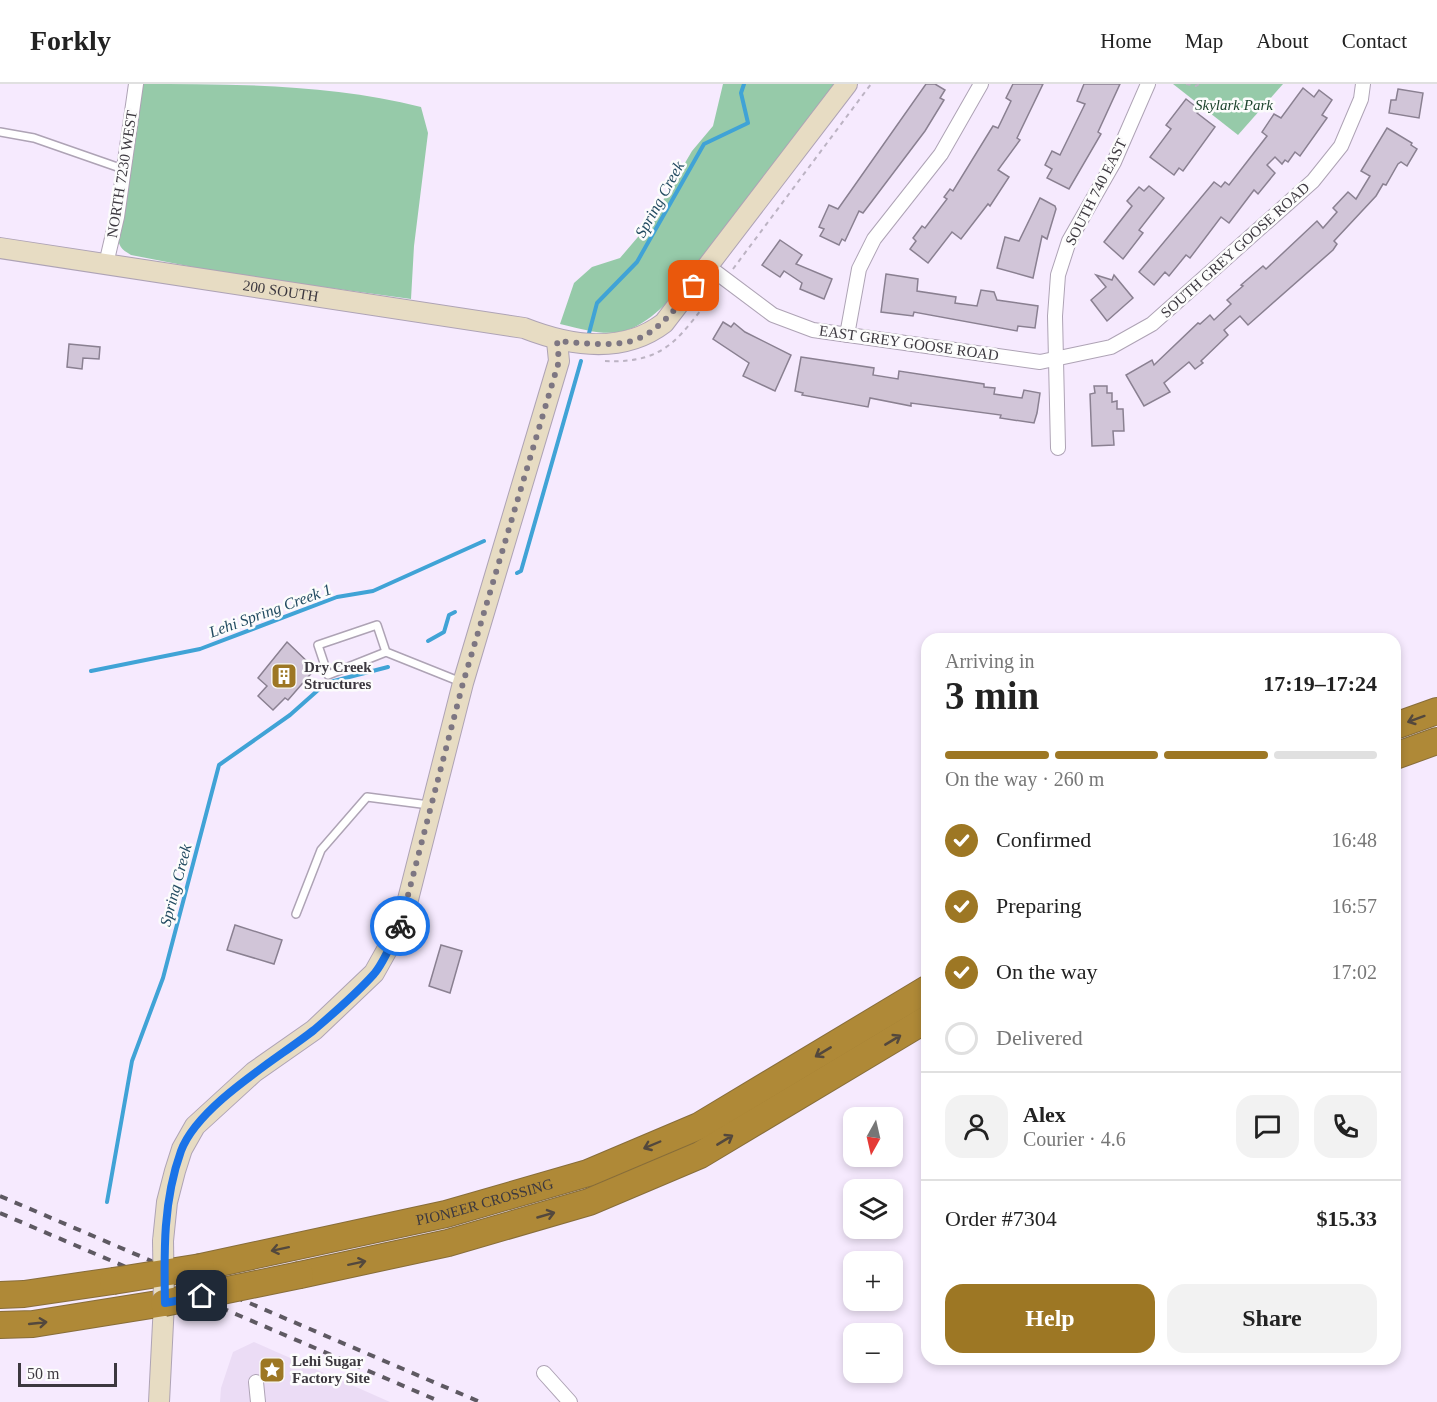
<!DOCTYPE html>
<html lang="en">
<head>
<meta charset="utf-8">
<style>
  body { margin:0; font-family:"Times New Roman",serif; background:#f2f2f2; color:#222; height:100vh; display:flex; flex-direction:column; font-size:22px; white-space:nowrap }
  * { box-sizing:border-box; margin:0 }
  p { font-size:20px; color:#767676 }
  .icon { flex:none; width:33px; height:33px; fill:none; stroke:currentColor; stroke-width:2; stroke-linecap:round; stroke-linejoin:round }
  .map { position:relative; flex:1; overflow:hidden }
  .drawer { position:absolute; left:921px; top:549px; width:480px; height:732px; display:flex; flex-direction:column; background:#fff; border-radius:18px; box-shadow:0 3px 9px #0003 }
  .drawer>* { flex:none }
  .needle { width:39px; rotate:188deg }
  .buttons { position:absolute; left:843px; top:1023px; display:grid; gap:12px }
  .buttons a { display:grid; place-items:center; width:60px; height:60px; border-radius:12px; background:#fff; box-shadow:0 3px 9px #0003; font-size:30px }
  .scale { position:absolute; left:18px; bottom:15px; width:99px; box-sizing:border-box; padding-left:6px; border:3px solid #3c383f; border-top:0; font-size:16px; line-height:21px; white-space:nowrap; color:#3c383f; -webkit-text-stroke:4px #fcfcfc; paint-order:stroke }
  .pin { position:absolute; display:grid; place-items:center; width:51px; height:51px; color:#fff; margin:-26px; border-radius:12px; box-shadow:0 3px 9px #0006 }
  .courier { position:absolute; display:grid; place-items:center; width:60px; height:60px; margin:-30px; border:4px solid #1a73e8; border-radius:50%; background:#fff; color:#222; box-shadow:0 2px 8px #0007 }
  .summary em { font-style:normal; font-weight:800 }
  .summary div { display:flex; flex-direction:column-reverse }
  .summary { display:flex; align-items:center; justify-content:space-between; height:102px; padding:0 24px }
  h1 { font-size:39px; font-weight:800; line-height:45px }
  .bar { display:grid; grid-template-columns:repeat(4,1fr); gap:9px 6px; align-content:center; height:72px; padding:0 24px }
  .bar i { height:8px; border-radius:4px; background:#e0e0e0 }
  .bar .selected { background:#9d7724 }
  .bar p { grid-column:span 4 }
  .line { display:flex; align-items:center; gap:15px; padding:0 24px; border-top:2px solid #e0e0e0 }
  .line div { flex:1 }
  .round { display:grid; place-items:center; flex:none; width:63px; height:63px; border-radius:18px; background:#f2f2f2 }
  ol { padding:0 24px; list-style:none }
  li { display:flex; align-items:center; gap:18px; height:66px }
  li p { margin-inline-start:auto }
  li .icon { padding:6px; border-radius:50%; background:#9d7724; color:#fff; stroke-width:4 }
  li:last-child { color:#767676 }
  li i { width:33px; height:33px; border:3px solid #e0e0e0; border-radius:50% }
  .primary-button { display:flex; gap:12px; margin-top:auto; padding:12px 24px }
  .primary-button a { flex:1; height:69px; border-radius:18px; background:#9d7724; color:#fff; font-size:24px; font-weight:800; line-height:69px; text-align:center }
  .primary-button a+a { background:#f2f2f2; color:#222 }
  header { display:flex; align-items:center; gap:36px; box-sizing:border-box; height:84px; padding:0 30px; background:#fff; border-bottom:2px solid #e0e0e0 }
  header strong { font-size:28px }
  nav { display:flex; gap:33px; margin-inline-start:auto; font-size:21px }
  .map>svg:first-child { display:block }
</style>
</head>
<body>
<header>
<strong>Forkly</strong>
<nav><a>Home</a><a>Map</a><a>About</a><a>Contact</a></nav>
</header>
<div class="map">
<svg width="1437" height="1318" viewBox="0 0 1437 1318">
  <rect width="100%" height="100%" fill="#f6eafe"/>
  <polygon fill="#ebdcf5" points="254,1258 390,1318 220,1318 221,1304 233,1268"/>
  <g fill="#96caa9">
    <path d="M139,0C232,0 331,0 421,23L428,49L414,162L411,215L229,190L131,171C121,165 118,162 118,150Z"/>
    <path d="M723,0H837L668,218C628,256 611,253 560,240L574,199L592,183L620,174L649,140L692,67L713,42Z"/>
    <polygon points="1173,0 1283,0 1238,51"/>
  </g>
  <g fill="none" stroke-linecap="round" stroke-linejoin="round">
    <g stroke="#40a3d6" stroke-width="4">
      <polyline points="588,253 597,219 637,178 704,60 748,39 741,9 744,0"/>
      <polyline points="517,489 521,487 581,277"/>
      <polyline points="428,557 444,548 449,531 455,528"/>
      <polyline points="91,587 200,565 337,513 373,507 484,457"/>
      <polyline points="107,1118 132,977 163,894 219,681 290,631 326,599 388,583"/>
    </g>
  </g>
  <g fill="#d1c5d8" stroke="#8a8091" stroke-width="1.5">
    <polygon points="926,0 935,0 945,6 940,14 944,16 925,47 863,129 859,127 845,157 842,155 839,161 820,152 824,145 819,143 829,121 838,125"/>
    <polygon points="1013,0 1043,0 1017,54 1020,56 998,86 1009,93 990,122 988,120 961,155 952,148 928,179 910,165 916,157 913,154 922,142 925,144 947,115 944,113 950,105 953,107 993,42 998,44 1011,17 1006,14"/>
    <polygon points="1084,0 1120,0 1098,48 1101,50 1069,105 1047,94 1052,85 1045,81 1052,67 1060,71 1085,20 1077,17"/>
    <polygon points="1303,4 1314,13 1319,6 1332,16 1322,31 1327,34 1300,72 1295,68 1288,78 1285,76 1282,80 1275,73 1267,81 1275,89 1258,110 1254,106 1229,139 1221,133 1190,174 1186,171 1169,192 1165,188 1154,201 1139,188 1214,98 1221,103 1225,98 1229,101 1267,52 1262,48 1274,30 1281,34"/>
    <polygon points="1398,5 1423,9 1419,34 1389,29 1391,16 1396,16"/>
    <polygon points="1186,15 1200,26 1197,29 1215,43 1183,87 1179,84 1174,91 1150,73 1171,45 1166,41"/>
    <polygon points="1387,44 1412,59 1411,61 1417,65 1407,82 1401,78 1398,80 1386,101 1383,100 1376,112 1334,157 1337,160 1333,166 1248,241 1240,232 1224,246 1228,251 1201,277 1203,279 1195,285 1189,278 1164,299 1170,308 1144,322 1126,291 1152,276 1154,281 1198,239 1200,240 1210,231 1214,236 1231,220 1227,216 1243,202 1241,201 1263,182 1266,185 1317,137 1323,144 1337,128 1333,124 1348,108 1356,115 1370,92 1361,87"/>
    <polygon points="1149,102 1164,114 1139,146 1143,149 1123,175 1104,158 1132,122 1127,117 1139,103 1144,107"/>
    <polygon points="1040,114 1055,122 1056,125 1047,155 1042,152 1033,194 997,184 1005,153 1019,157"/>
    <polygon points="780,156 802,171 796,180 832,195 824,215 800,205 802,199 784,187 780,193 762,181"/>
    <polygon points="886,190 918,195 917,207 956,213 955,219 977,222 981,206 994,208 997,216 1038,222 1035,244 1018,242 1017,247 914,228 913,232 881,228"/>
    <polygon points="1096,191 1112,196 1114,191 1133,214 1107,237 1091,216 1106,203"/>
    <polygon points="723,238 731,243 734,239 745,248 791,271 775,307 743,292 749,279 713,255"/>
    <polygon points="69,260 100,263 99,275 83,274 82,285 67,283"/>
    <polygon points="801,273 874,284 873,291 898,295 899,287 984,300 984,303 995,304 994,310 1022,314 1024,306 1040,309 1037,329 1034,339 1000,334 1001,331 911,319 911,322 870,314 868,323 802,311 803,309 795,307"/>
    <polygon points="1094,302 1107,302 1107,309 1112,309 1112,318 1117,317 1117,325 1123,325 1124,347 1113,347 1114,361 1092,362 1090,310 1095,309"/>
    <polygon points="287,558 315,585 288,616 285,614 273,626 258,612 267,602 258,594"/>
    <polygon points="235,841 282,856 274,880 227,866"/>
    <polygon points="441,861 462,867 450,909 429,902"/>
  </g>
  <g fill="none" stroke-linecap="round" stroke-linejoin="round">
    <g stroke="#aea3b5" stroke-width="10">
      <g id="lane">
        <polyline points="0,48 34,54 123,85"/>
        <polyline points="386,568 328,591 318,561 377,541 386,568 461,598"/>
        <polyline points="296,830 321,766 367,713 429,721"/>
      </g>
    </g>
    <g stroke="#aea3b5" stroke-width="16">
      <g id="street">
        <polyline points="106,180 117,133 136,0"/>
        <polyline points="709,183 773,231 813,246 1040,278 1111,263 1152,240 1313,97 1341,62 1361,15 1363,0"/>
        <polyline points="847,251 859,185 874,155 941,70 981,0"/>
        <polyline points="1058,364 1055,232 1058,191 1069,157 1114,78 1148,0"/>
        <polyline points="544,1289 570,1318"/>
        <polyline points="256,1298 258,1318"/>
      </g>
    </g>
    <g stroke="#aea3b5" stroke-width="22">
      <g id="secondary">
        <path id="s1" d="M0,164L524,244C570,262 622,271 664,239L847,0"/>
        <polyline points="163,1157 167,1118 175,1087 182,1065 195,1042 254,988 314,946 374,889 402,839 463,599 559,277 557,257"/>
        <polyline points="159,1318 164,1219"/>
      </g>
    </g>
    <g stroke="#876d3a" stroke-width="28">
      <g id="highway">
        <polyline points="1395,642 1437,627"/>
        <polyline points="1395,672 1437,657"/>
        <path id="s2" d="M201,1183L446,1130L588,1089L699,1042L927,905"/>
        <polyline points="300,1191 448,1159 589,1118 700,1071 927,935"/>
        <polyline points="0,1211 24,1210 113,1197"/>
        <polyline points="0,1241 33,1240 164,1219"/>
      </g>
    </g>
    <g stroke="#bcb3c3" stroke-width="2" stroke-dasharray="4.5 4.5" stroke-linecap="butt">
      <polyline points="1186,0 1196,2 1199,0"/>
      <polyline points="733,185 871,0"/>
      <path d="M605,277C670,280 680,250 717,206"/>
    </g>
    <use href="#lane" stroke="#fff" stroke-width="7"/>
    <use href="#street" stroke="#fff" stroke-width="14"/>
    <use href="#secondary" stroke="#e7dcc3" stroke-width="20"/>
    <use href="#highway" stroke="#af8937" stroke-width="26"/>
    <g stroke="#5e5962" stroke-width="4" stroke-dasharray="8 8" stroke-linecap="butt">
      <polyline points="0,1112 480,1318"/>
      <polyline points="0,1129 441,1318"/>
    </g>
    <g stroke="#aea3b5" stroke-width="22" stroke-linecap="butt">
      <polyline id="secondary-bridge" points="163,1157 164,1219"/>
    </g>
    <g stroke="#876d3a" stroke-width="28" stroke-linecap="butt">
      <g id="highway-bridge">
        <polyline points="113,1197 201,1183"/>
        <polyline points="164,1219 300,1191"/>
      </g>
    </g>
    <use href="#secondary-bridge" stroke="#e7dcc3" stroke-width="20"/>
    <use href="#highway-bridge" stroke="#af8937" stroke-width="26"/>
  </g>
  <defs><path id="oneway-shaft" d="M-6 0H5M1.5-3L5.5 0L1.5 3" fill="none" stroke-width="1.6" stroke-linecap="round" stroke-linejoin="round" transform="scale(1.5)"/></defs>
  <g stroke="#53483d">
    <use href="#oneway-shaft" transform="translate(1416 635) rotate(160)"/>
    <use href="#oneway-shaft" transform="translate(893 956) rotate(-31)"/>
    <use href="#oneway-shaft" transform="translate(823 968) rotate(149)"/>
    <use href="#oneway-shaft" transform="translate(725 1056) rotate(-31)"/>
    <use href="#oneway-shaft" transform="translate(652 1061) rotate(157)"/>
    <use href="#oneway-shaft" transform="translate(546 1131) rotate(-16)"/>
    <use href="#oneway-shaft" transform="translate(280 1165) rotate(168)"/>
    <use href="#oneway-shaft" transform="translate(357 1179) rotate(-12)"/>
    <use href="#oneway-shaft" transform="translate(38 1239) rotate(-6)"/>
  </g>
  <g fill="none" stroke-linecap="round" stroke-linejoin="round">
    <path stroke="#7d7682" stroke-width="6" stroke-dasharray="0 10.8" d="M400,842L463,599L559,277L557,257C635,264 645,264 694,202"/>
    <path stroke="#1a73e8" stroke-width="8" d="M202,1212L165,1219C164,1167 163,1117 181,1067C198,1021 276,976 314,946C334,929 357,909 374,890C385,877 392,857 400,842"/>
  </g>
  <defs>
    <g id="building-square" transform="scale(1.35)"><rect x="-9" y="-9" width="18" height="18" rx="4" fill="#9d7724" stroke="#fcfcfc"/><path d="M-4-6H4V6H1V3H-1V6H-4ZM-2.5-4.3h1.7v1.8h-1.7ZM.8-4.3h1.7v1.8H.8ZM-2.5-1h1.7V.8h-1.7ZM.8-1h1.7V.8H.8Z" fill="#fff"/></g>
    <g id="sight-square" transform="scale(1.35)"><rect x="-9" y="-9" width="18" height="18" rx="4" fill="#9d7724" stroke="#fcfcfc"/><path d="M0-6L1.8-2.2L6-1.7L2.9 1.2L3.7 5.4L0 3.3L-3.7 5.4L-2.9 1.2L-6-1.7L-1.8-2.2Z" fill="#fff"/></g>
  </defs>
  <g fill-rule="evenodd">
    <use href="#building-square" x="284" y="592"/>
    <use href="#sight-square" x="272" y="1286"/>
  </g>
  <g text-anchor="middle" stroke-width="5" stroke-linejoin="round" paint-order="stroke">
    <g font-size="15" font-style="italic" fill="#183f29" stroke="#fcfcfc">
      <text x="1234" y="26">Skylark Park</text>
    </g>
    <g font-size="15" fill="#3c383f" stroke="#fcfcfc">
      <text transform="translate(122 90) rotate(-81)" y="5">NORTH 7230 WEST</text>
      <text transform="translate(1096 108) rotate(-63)" y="5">SOUTH 740 EAST</text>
      <text transform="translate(1235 166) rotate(-42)" y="5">SOUTH GREY GOOSE ROAD</text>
      <text dy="5" stroke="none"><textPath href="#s1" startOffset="284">200 SOUTH</textPath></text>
      <text transform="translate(909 259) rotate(8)" y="5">EAST GREY GOOSE ROAD</text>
      <text dy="5" stroke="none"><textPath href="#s2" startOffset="291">PIONEER CROSSING</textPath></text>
    </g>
    <g font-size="15" font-weight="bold" fill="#3c383f" stroke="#fcfcfc" text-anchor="start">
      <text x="304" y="588">Dry Creek<tspan x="304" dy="17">Structures</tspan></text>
      <text x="292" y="1282">Lehi Sugar<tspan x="292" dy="17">Factory Site</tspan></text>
    </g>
    <g font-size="16" font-style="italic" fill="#224b61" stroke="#fcfcfc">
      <text transform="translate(659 115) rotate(-61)" y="6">Spring Creek</text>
      <text transform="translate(270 526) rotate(-20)" y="6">Lehi Spring Creek 1</text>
      <text transform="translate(175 801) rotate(-75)" y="6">Spring Creek</text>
    </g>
  </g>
</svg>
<div class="buttons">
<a><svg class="needle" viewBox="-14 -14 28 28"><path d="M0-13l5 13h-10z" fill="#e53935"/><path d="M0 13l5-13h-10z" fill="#767676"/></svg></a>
<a><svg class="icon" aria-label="layers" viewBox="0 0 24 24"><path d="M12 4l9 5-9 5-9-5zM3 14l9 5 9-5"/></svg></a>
<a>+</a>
<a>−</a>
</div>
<div class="scale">50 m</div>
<div class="pin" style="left:694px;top:202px;background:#ea580c"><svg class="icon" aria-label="bag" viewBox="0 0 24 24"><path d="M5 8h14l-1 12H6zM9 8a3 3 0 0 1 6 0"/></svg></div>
<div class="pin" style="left:202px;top:1212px;background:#1f2937"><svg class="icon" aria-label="home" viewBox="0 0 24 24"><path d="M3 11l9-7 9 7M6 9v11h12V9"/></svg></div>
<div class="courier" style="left:400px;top:842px"><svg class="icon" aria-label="bike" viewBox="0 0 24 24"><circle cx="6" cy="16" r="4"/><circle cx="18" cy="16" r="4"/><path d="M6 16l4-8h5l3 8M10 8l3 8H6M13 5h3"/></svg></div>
<section class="drawer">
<div class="summary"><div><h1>3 min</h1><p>Arriving in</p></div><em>17:19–17:24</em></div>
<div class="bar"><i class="selected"></i><i class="selected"></i><i class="selected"></i><i></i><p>On the way · 260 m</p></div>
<ol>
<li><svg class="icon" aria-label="check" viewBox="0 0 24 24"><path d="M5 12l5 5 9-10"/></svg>Confirmed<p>16:48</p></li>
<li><svg class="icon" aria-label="check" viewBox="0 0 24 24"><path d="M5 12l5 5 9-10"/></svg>Preparing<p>16:57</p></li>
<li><svg class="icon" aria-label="check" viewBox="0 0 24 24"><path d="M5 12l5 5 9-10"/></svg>On the way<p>17:02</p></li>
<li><i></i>Delivered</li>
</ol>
<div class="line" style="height:108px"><a class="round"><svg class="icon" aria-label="person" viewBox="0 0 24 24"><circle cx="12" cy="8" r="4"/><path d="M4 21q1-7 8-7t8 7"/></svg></a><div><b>Alex</b><p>Courier · 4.6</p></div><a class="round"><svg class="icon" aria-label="chat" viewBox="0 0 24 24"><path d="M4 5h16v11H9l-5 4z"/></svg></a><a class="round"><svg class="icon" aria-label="phone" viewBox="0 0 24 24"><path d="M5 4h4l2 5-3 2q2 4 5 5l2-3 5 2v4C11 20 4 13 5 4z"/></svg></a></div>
<div class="line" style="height:78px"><div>Order #7304</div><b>$15.33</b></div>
<div class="primary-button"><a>Help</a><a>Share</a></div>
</section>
</div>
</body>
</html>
